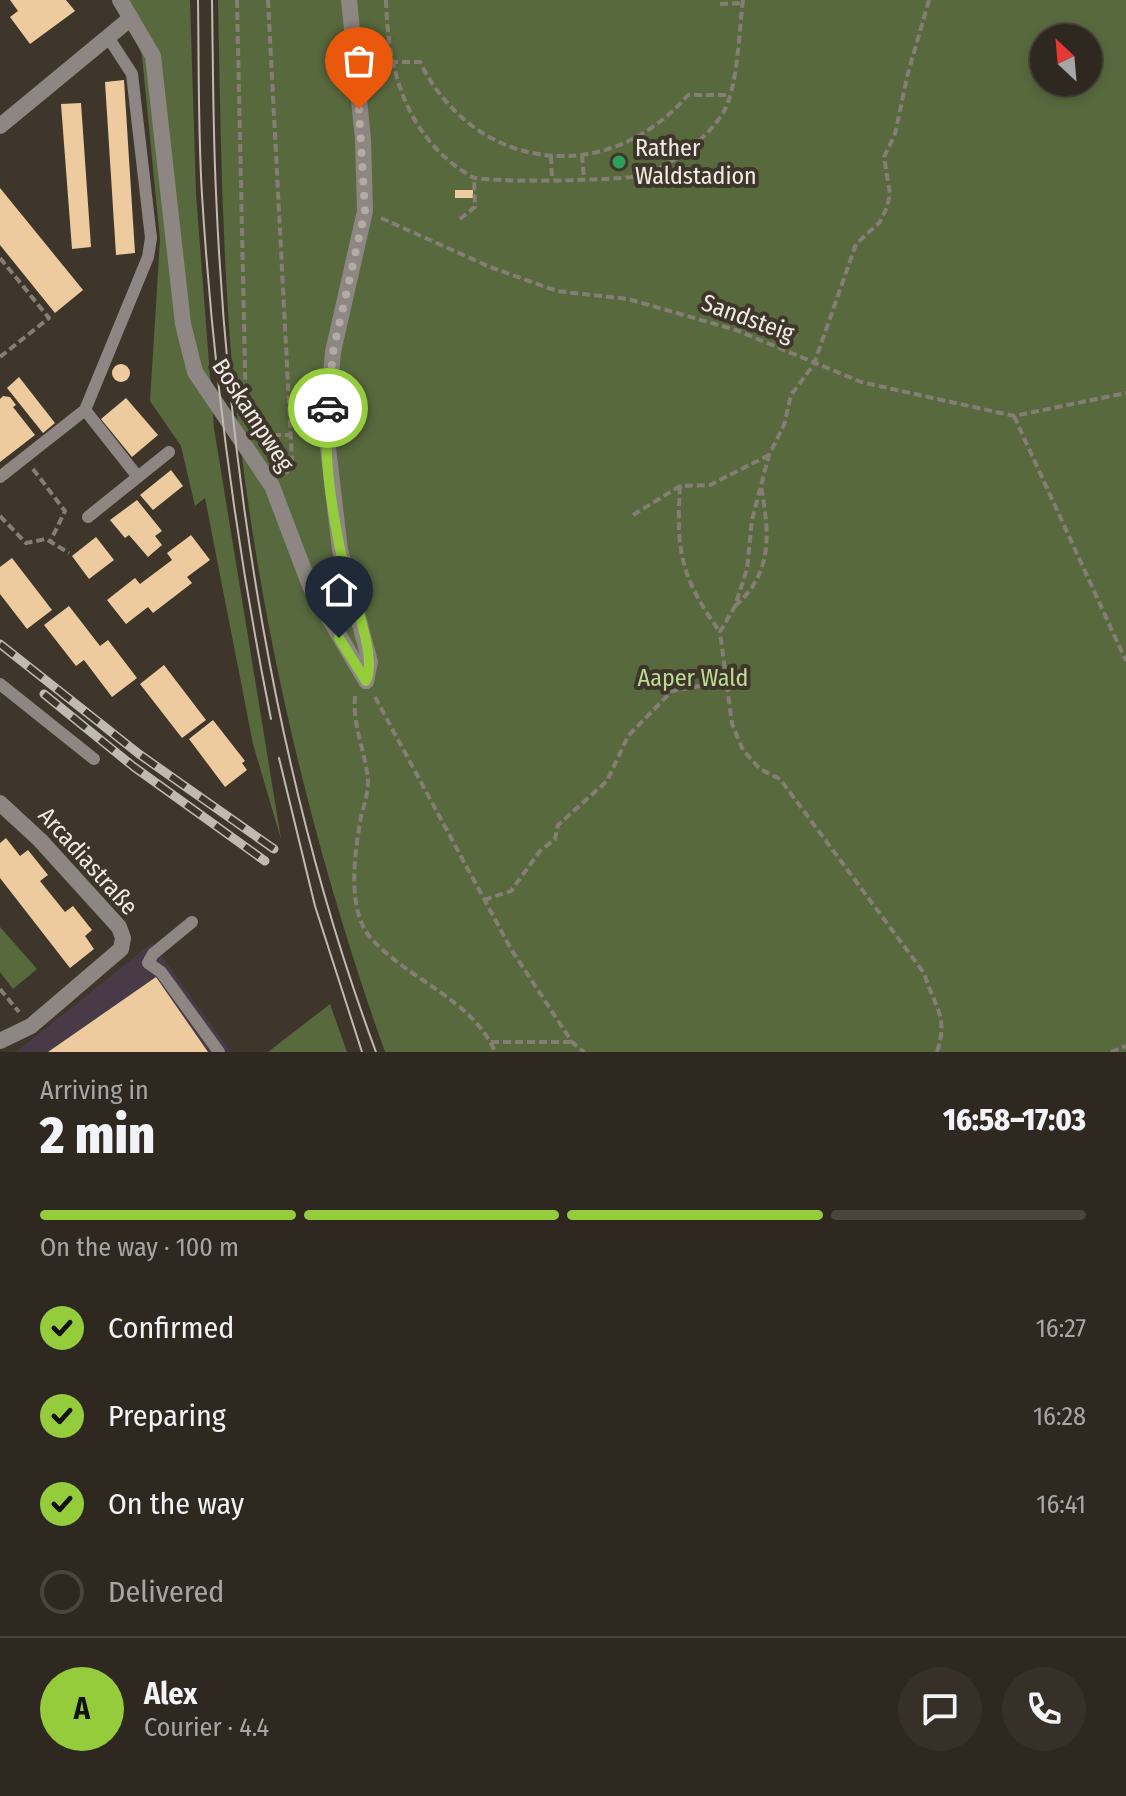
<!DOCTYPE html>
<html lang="en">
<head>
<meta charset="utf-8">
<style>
  body { margin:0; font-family:"Fira Sans Condensed",sans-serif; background:#373029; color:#f1f3f6; height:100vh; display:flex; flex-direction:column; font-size:30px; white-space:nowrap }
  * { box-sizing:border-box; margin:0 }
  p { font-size:26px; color:#a7a6a5 }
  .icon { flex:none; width:44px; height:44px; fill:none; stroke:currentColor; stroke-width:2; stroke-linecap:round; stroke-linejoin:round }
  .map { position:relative; height:1052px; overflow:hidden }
  .sheet { display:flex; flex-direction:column; background:#2f2820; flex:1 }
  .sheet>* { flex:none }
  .needle { width:52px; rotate:334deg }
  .buttons { position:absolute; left:1030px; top:24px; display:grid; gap:16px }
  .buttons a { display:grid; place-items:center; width:72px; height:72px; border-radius:50%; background:#2f2820; box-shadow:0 4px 12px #0003,0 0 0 2px #4a443e; font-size:40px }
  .pin { position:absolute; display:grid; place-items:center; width:68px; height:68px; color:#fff; margin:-82px -34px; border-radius:50% 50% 50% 0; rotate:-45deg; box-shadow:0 0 8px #0007 }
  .pin .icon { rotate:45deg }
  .courier { position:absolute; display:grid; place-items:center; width:80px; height:80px; margin:-40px; border:6px solid #94cc3c; border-radius:50%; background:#fff; color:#222; box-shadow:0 2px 10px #0007 }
  .overview em { font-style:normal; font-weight:800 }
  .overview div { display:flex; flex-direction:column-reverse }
  .overview { display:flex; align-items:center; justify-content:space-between; height:136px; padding:0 40px }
  h1 { font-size:52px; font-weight:800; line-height:60px }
  .bar { display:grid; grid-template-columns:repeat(4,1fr); gap:12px 8px; align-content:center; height:96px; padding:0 40px }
  .bar i { height:10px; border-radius:6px; background:#4a443e }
  .bar .selected { background:#94cc3c }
  .bar p { grid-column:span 4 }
  .line { display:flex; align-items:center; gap:20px; padding:0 40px; border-top:2px solid #4a443e }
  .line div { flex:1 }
  .round { display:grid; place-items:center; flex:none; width:84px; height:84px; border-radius:42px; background:#373029 }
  ol { padding:0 40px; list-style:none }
  li { display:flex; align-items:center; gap:24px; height:88px }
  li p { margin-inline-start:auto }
  li .icon { padding:8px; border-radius:50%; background:#94cc3c; color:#111; stroke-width:4 }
  li:last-child { color:#a7a6a5 }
  li i { width:44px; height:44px; border:4px solid #4a443e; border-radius:50% }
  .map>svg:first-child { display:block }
</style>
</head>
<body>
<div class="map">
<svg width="1126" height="1052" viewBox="0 0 1126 1052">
  <rect width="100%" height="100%" fill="#3f362b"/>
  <polygon fill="#493a47" points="152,943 231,1052 16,1052"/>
  <g fill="#58693e" fill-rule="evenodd">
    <polygon points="123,0 190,0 196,194 214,428 281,839 253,744 205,498 195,506 181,446 150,401 160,240 142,56"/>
    <path d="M218,0H1126V1052H385C315,855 265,649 240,441C222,295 221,147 218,0ZM1044,38H1088V82H1044Z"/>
    <polygon points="0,927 37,969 13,989 0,972"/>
    <polygon points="330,1004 347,1052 268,1052"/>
  </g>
  <g fill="#edcb9f">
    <polygon points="10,0 66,0 75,11 30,44 10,17 18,11"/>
    <polygon points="124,80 135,253 116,255 105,82"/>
    <polygon points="81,103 91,247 72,249 61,104"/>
    <polygon points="0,188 83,290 55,313 0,245"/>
    <rect x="455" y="190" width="18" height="8"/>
    <circle cx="121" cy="373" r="9"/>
    <polygon points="19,377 55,423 43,433 7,388"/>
    <polygon points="3,396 10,397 16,405 13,407 35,435 0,462 0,399"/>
    <polygon points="126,398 158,435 132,457 101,419"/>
    <polygon points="171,470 183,486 153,510 140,495"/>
    <polygon points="137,500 162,531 155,536 162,545 148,557 129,535 125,538 110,520"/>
    <polygon points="191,535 210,560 187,577 192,583 153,613 148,607 126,624 107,600 135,578 140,584 172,560 167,553"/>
    <polygon points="96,537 114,560 89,579 72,556"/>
    <polygon points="12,558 52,610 27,629 0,594 0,567"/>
    <polygon points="69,606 100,646 108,640 137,678 112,697 84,660 76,666 44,625"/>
    <polygon points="164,665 206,720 182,738 140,684"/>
    <polygon points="213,720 245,761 242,763 247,770 225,787 189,739"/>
    <polygon points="6,838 20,856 28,850 48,875 40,881 65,912 73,906 92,930 85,936 94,949 70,968 0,878 0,843"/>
    <polygon points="156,977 208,1052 48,1052"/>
  </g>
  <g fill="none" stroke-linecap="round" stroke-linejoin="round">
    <g stroke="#857e75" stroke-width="4" stroke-dasharray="8 4" stroke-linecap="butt">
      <polyline points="237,0 246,413"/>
      <polyline points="268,0 292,461 286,474"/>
      <path d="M386,0C388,71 406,138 472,177C483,183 627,181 642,175C671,166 706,140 723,113C738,88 739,30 743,0"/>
      <path d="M929,0L908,73L895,134L884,157L890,194L887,207L880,222L856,244L814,364L791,395L784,425L769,455L752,520L747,569L735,606L720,632L732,724L743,750L760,769L780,779L924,973C934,1006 949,1016 937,1052"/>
      <polyline points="720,4 743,3"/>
      <path d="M390,62H420C475,173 608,188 688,95H730"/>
      <polyline points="582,155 584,178"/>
      <polyline points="551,156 552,179"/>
      <polyline points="381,218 490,267 557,291 628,299 736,330 861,382 1014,416 1126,393"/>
      <polyline points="460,219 475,207 474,178"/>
      <polyline points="0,258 49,318 0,357"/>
      <polyline points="1014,416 1126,661"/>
      <polyline points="261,435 291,435"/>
      <polyline points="33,469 65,511 51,540"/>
      <path d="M680,486C676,552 681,578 720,632"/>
      <polyline points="633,515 680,486 710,485 769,455"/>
      <polyline points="0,516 26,543 46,539 69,553"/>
      <path d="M735,606C774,572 769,532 761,486"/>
      <path d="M355,696C352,726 366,752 368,781C368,794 364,805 361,817C355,851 346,908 370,937C406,979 473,999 495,1052"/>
      <polyline points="375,697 511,949 572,1042 584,1052"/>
      <polyline points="484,900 511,891 540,851 555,839 558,825 607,781 628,736 672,691 710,684 723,671"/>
      <polyline points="0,989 19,1012"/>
      <polyline points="491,1042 572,1042"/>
      <polyline points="1111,1052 1126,1046"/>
    </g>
    <g stroke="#8d8683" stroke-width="12">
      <polyline points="85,410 138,477"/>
      <polyline points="0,477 85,410 148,257 151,238 132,74 108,37"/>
      <polyline points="88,517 169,452"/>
      <polyline points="0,684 94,759"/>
      <polyline points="192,922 153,954 148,963 161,972 219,1052"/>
    </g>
    <g stroke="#8d8683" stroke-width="16">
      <polyline points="120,0 153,56 183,324 195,372 272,486 310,586 366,681"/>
      <polyline points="349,0 363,139 365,211 333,352 326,431 340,550 370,662 366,681"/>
      <polyline points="0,126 131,18"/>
      <polyline points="0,803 40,840 119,927 123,938 121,949 31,1026 0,1041"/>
    </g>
    <g stroke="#c0bab2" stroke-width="2">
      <path d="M198,0C199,65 198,130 202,195C213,371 236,546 271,719"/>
      <path d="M212,0C213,64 213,129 216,193C228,477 277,786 376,1052"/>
      <polyline points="279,758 315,906 362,1052"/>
    </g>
    <g stroke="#c0bab2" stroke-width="9">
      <g id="rail">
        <polyline points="0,644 139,754 274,849"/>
        <polyline points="44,694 134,767 265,861"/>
      </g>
    </g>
    <use href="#rail" stroke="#3f362b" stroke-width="6" stroke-dasharray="18" stroke-linecap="butt"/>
  </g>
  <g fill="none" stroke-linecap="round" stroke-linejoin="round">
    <polyline stroke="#b2aca3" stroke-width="8" stroke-dasharray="0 14.4" points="328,408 333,352 365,211 359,109"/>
    <path stroke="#94cc3c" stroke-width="10" d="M328,408C323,455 331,503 340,549C346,580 379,656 366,681L339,638"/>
  </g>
  <circle fill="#2e9e5b" stroke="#3f362b" stroke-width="3" cx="619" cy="162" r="8"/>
  <g text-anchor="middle" stroke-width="8" stroke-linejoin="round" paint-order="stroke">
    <g font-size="24" fill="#f0ebe4" stroke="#3f362b" text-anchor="start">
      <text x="635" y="156">Rather<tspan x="635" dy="28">Waldstadion</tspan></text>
    </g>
    <g font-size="24" fill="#f0ebe4" stroke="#3f362b">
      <text transform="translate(748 318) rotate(20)" y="8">Sandsteig</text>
      <text transform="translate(253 415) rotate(57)" y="8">Boskampweg</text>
      <text transform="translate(88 861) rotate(48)" y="8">Arcadiastraße</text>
    </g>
    <g font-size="24" fill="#bedb92" stroke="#3f362b">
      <text x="693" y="686">Aaper Wald</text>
    </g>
  </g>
</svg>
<div class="buttons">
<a><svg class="needle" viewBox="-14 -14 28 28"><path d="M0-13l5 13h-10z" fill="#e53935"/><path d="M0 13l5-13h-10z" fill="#a7a6a5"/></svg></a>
</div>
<div class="pin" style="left:359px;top:109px;background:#ea580c"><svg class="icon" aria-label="bag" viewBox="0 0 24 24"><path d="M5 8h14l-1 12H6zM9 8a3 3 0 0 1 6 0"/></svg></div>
<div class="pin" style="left:339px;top:638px;background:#1f2937"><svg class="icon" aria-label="home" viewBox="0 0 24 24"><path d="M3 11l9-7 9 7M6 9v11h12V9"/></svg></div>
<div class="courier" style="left:328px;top:408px"><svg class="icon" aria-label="car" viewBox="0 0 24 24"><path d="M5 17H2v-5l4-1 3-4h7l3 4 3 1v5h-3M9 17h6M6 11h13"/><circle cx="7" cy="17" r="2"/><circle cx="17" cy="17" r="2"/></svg></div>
</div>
<section class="sheet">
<div class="overview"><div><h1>2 min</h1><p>Arriving in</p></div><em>16:58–17:03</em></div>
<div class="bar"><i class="selected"></i><i class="selected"></i><i class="selected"></i><i></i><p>On the way · 100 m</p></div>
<ol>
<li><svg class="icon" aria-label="check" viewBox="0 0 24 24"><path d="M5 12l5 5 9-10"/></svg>Confirmed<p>16:27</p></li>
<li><svg class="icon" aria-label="check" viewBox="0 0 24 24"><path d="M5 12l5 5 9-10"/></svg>Preparing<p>16:28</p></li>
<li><svg class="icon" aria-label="check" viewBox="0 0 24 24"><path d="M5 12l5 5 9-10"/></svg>On the way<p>16:41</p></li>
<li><i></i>Delivered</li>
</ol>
<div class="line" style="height:144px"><b class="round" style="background:#94cc3c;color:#111">A</b><div><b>Alex</b><p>Courier · 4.4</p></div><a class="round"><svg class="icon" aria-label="chat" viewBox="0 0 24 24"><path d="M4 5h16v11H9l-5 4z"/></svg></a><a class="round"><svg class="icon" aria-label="phone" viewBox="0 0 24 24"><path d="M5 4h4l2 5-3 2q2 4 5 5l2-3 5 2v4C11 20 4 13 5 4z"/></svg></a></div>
</section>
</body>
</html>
